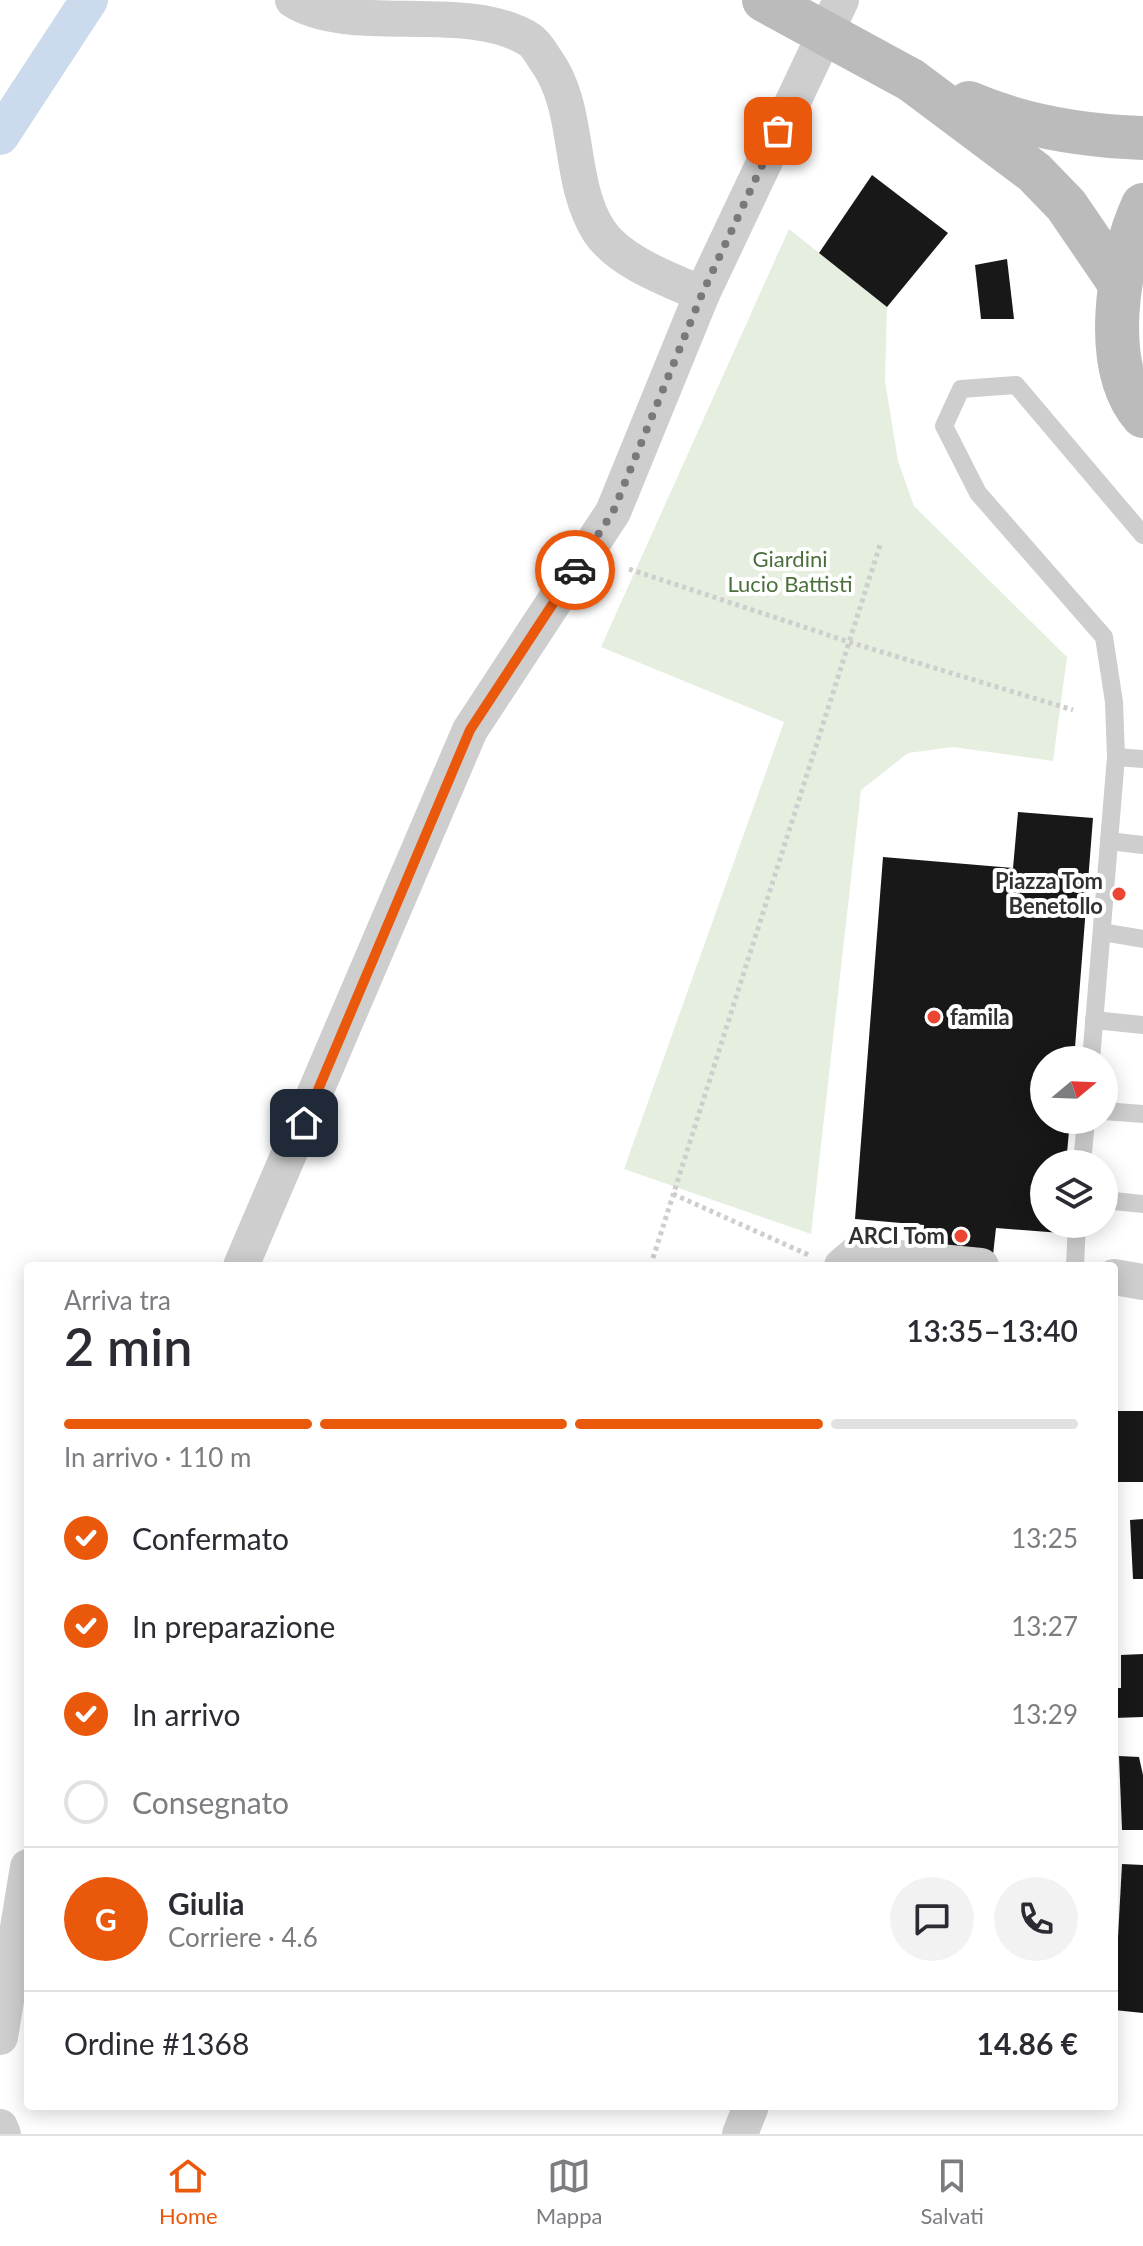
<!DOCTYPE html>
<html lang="it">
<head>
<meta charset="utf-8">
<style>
  body { margin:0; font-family:Lato,sans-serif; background:#f2f2f3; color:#2b2b33; height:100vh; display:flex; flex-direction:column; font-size:30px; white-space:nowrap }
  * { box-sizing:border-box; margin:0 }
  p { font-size:26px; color:#7c7c81 }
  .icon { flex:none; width:44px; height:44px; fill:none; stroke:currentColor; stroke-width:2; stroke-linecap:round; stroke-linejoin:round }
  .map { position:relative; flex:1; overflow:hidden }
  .panel { position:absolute; left:24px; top:1262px; width:1094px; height:848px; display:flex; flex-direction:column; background:#fff; border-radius:8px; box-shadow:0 4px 20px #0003 }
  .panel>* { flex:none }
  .needle { width:52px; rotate:71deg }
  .controls { position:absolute; left:1030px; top:1046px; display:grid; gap:16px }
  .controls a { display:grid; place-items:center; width:88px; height:88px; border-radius:50%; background:#fff; box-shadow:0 4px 20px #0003; font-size:40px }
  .pin { position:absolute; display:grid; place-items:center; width:68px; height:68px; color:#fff; margin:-34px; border-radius:16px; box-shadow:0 4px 12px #0006 }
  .courier { position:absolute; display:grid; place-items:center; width:80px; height:80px; margin:-40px; border:6px solid #ea580c; border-radius:50%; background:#fff; color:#222; box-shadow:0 2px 10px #0007 }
  .head em { font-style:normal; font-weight:600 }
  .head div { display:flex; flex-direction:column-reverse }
  .head { display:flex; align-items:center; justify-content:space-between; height:136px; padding:0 40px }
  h1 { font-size:52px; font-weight:600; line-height:60px }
  .bar { display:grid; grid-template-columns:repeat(4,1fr); gap:12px 8px; align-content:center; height:96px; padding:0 40px }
  .bar i { height:10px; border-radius:6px; background:#e1e1e2 }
  .bar .on { background:#ea580c }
  .bar p { grid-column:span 4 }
  .line { display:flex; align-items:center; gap:20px; padding:0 40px; border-top:2px solid #e1e1e2 }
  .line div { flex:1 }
  .round { display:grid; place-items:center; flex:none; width:84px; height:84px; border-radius:42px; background:#f2f2f3 }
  ol { padding:0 40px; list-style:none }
  li { display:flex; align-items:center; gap:24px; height:88px }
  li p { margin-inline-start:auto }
  li .icon { padding:8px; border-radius:50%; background:#ea580c; color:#fff; stroke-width:4 }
  li:last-child { color:#7c7c81 }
  li i { width:44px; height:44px; border:4px solid #e1e1e2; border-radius:50% }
  .tabs { display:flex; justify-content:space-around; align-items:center; height:112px; border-top:2px solid #e1e1e2; background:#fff; font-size:22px; color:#7c7c81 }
  .tabs a { display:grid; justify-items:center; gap:4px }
  .tabs .on { color:#ea580c }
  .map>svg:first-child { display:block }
</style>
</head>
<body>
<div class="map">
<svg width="1143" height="2134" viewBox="0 0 1143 2134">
  <rect width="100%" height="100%" fill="#fff"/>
  <polygon fill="#e5eedf" points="789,229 887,307 885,381 898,461 914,506 1067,657 1053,761 953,747 908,753 861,790 811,1234 624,1169 784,722 601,647"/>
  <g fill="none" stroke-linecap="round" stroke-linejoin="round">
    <polyline stroke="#ccdaee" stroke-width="38" points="0,136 89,0"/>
  </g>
  <g fill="#181818">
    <polygon points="872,175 948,233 887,307 819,253"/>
    <polygon points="1007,259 1014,319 981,319 975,265"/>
    <polygon points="1018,812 1093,818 1074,1060 1044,1060 1044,1120 1070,1120 1066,1164 1044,1164 1044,1224 1061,1224 1061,1233 996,1228 993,1255 922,1249 924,1225 855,1219 883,857 1013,868"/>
    <polygon points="1116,1411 1143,1411 1143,1482 1115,1482"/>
    <polygon points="1143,1519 1143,1579 1133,1579 1130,1520"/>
    <polygon points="1143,1654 1143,1717 1114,1718 1114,1688 1121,1688 1121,1655"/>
    <polygon points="1119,1756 1139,1757 1143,1775 1143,1830 1122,1830"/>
    <polygon points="1122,1864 1143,1865 1143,2013 1114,2010"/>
  </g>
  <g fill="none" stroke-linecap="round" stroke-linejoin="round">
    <g stroke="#cecece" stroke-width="5" stroke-dasharray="4 4" stroke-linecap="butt">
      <polyline points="629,569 849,642 1073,710"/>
      <polyline points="673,1194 811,1256"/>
      <polyline points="653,1258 880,545"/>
    </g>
    <g stroke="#cecece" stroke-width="18">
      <polyline points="1116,757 1143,759"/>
      <polyline points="1109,841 1143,845"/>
      <polyline points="1102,932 1143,939"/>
      <polyline points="1094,1020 1143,1025"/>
      <polyline points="1091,1060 1116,757 1114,702 1104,637 978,493 944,426 961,389 1016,385 1143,535"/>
      <polyline points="1104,1111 1143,1114"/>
      <polyline points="1082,1164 1086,1120"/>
      <polyline points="1104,1200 1143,1204"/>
      <polyline points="1075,1266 1077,1224"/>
    </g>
    <g stroke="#cecece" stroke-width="36">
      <path d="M293,0C350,37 469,0 530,40C536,44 541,53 545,59C582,109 566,179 599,231C619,262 670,280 702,294"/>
      <polyline points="241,1266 470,730 613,512 702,294 841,0"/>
      <polyline points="842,1266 856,1254 981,1266"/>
      <polyline points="1114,1277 1143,1282"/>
      <polyline points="0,2037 28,1867"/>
      <polyline points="0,2127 3,2134"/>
      <polyline points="740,2134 751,2106"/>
    </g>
    <g stroke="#bbb" stroke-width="44">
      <polyline points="911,80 1034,172 1066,205 1120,284"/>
      <path d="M969,103C1025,127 1082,136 1143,138"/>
      <path d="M1143,205C1118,259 1100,367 1143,416"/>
    </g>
    <polyline stroke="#bbb" stroke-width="44" points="764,0 911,80"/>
  </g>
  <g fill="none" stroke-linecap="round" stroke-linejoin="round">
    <polyline stroke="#797979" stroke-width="8" stroke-dasharray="0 14.4" points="575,570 613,512 702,294 778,131"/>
    <polyline stroke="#ea580c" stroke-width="10" points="304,1123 470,730 575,570"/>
  </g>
  <g fill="#eb4631" stroke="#fff" stroke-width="3">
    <circle cx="1119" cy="894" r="8"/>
    <circle cx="934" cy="1017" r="8"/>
    <circle cx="961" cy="1236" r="8"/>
  </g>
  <g text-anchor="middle" stroke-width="8" stroke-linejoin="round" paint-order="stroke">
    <g font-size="22" fill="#4b6f3c" stroke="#fff">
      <text x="790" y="567">Giardini<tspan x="790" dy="25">Lucio Battisti</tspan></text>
    </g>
    <g font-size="22" font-weight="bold" fill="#313131" stroke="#fff" text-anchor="end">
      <text x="1103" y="889">Piazza Tom<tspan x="1103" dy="25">Benetollo</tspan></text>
      <text x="950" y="1025" text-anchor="start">famila</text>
      <text x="945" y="1244">ARCI Tom</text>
    </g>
  </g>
</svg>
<div class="controls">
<a><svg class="needle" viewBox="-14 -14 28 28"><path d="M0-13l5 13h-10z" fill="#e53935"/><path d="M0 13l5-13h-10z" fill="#7c7c81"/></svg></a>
<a><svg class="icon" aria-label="layers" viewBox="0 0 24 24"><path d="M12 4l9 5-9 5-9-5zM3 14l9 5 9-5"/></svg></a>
</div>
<div class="pin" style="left:778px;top:131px;background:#ea580c"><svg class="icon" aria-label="bag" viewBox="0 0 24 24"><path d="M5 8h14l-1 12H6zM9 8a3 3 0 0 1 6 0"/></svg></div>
<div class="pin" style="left:304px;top:1123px;background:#1f2937"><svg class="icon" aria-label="home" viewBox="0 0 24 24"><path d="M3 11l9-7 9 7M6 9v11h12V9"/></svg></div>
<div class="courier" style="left:575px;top:570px"><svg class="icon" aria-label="car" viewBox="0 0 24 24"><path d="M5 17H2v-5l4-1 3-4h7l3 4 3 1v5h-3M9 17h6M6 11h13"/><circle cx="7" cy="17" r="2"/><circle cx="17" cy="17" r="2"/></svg></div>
<section class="panel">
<div class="head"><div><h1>2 min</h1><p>Arriva tra</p></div><em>13:35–13:40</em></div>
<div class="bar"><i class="on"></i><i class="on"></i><i class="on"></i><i></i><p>In arrivo · 110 m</p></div>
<ol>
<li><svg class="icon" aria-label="check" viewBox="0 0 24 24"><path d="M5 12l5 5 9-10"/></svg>Confermato<p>13:25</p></li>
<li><svg class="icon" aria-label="check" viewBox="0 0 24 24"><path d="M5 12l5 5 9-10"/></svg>In preparazione<p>13:27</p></li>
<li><svg class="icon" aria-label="check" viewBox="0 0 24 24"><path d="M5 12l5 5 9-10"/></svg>In arrivo<p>13:29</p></li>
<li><i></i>Consegnato</li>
</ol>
<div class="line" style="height:144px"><b class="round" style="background:#ea580c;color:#fff">G</b><div><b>Giulia</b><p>Corriere · 4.6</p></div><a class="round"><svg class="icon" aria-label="chat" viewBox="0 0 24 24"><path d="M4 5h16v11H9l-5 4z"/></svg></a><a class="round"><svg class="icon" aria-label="phone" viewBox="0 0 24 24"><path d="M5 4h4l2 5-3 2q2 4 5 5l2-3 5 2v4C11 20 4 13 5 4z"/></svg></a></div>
<div class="line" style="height:104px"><div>Ordine #1368</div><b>14.86 €</b></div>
</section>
</div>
<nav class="tabs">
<a class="on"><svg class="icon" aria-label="home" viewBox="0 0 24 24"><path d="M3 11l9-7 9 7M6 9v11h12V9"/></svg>Home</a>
<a><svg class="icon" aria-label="map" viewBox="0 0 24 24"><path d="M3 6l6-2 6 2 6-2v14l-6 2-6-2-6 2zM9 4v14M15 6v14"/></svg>Mappa</a>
<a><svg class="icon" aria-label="saved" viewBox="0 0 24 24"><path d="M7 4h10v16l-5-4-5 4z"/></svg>Salvati</a>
</nav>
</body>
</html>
